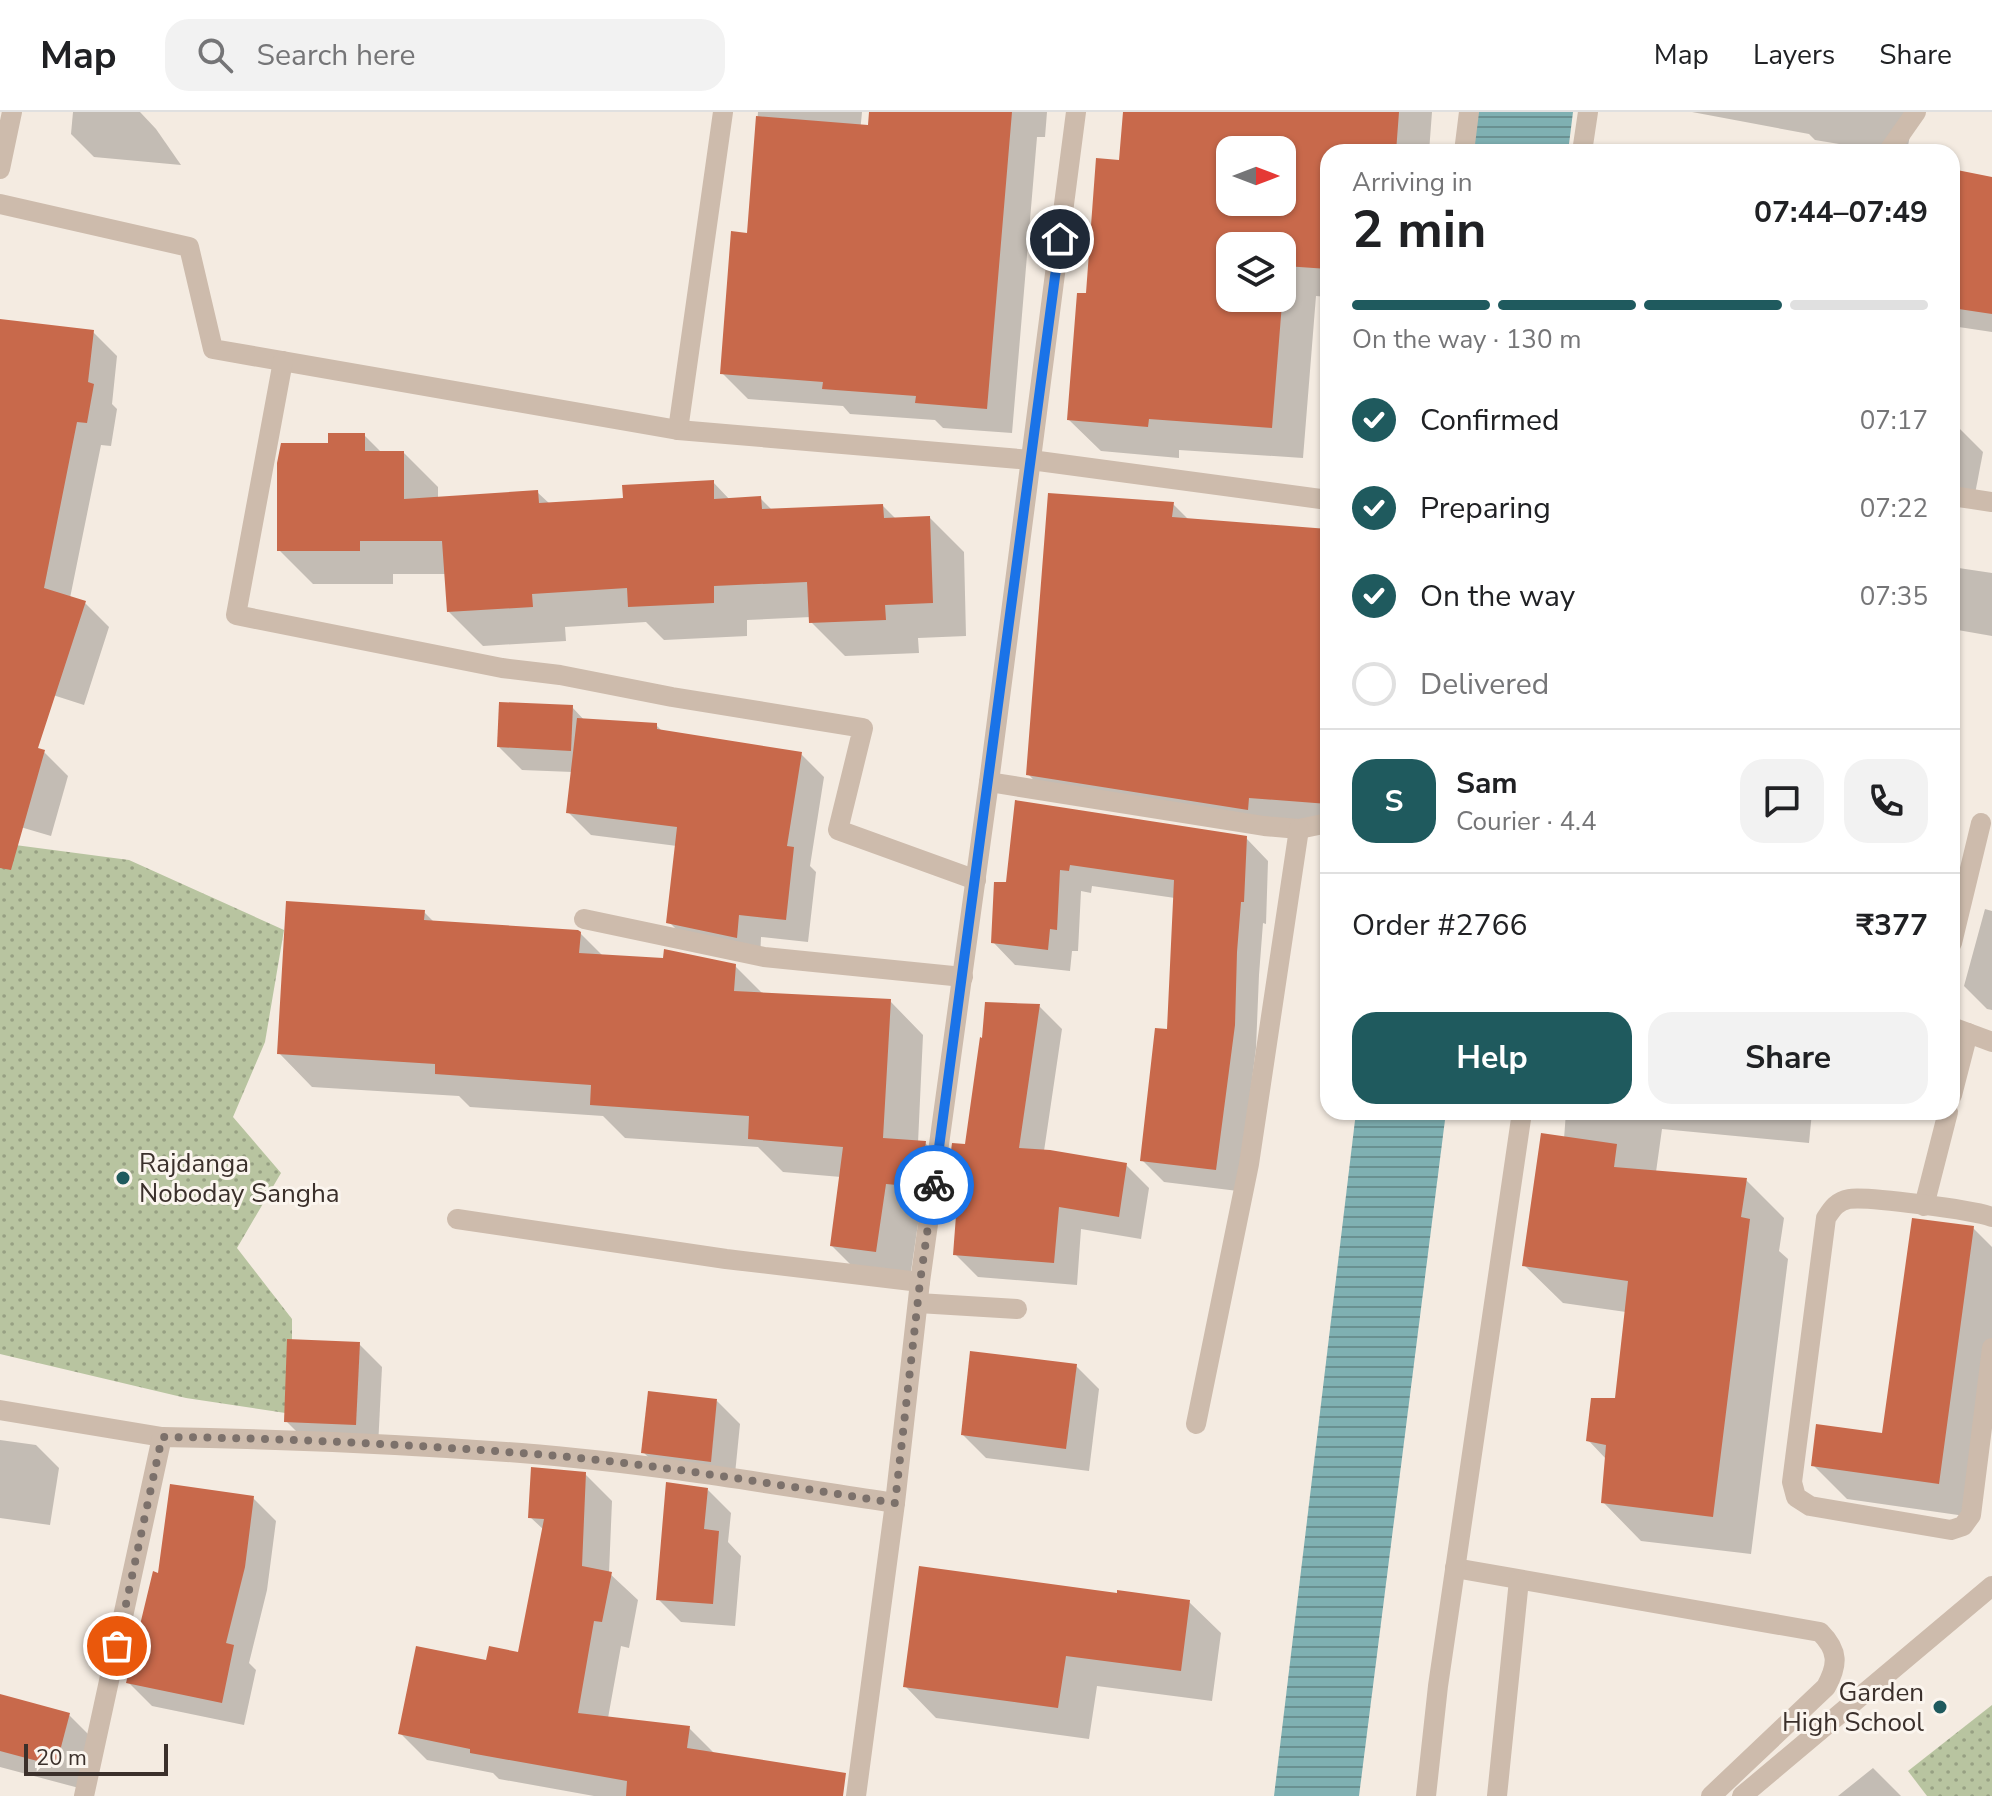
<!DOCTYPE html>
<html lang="en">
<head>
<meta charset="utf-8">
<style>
  body { margin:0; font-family:"Nunito Sans",sans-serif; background:#f2f2f2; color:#202124; height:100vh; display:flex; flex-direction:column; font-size:30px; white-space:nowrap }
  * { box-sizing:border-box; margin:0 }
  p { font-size:26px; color:#757577 }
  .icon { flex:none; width:44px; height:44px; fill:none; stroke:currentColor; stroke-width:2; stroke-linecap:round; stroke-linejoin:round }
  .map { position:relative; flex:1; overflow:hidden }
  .drawer { position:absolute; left:1320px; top:32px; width:640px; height:976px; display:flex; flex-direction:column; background:#fff; border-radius:24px; box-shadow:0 2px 6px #0004 }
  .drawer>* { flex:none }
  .needle { width:52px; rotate:90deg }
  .fabs { position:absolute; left:1216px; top:24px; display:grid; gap:16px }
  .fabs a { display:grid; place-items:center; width:80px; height:80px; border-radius:16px; background:#fff; box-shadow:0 2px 6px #0004; font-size:40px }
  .scale { position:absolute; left:24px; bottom:20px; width:144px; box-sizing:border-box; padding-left:8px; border:4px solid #3b302b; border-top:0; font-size:22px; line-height:28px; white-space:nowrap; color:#3b302b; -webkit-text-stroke:6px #fbf5ee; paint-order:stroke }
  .pin { position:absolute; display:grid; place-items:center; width:68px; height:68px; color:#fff; margin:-34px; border:4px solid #fff; border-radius:50%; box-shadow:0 2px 8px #0007 }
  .courier { position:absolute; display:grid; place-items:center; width:80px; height:80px; margin:-40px; border:6px solid #1a73e8; border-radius:50%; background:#fff; color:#222; box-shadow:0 2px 10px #0007 }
  .headline em { font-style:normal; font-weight:700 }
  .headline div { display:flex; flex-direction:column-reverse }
  .headline { display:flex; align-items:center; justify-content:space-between; height:136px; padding:0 32px }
  h1 { font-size:52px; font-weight:700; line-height:60px }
  .bar { display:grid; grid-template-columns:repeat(4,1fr); gap:12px 8px; align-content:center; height:96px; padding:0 32px }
  .bar i { height:10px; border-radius:6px; background:#e0e0e0 }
  .bar .current { background:#1f5a5e }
  .bar p { grid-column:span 4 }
  .line { display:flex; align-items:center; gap:20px; padding:0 32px; border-top:2px solid #e0e0e0 }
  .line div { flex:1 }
  .round { display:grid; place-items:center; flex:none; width:84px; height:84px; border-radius:24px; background:#f2f2f2 }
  ol { padding:0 32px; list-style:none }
  li { display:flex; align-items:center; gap:24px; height:88px }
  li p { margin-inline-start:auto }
  li .icon { padding:8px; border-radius:50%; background:#1f5a5e; color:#fff; stroke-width:4 }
  li:last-child { color:#757577 }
  li i { width:44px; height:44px; border:4px solid #e0e0e0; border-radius:50% }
  .button { display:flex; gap:16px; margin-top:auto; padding:16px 32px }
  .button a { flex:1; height:92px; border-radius:24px; background:#1f5a5e; color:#fff; font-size:32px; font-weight:700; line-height:92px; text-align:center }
  .button a+a { background:#f2f2f2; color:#202124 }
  header { display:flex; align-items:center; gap:48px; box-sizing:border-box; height:112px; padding:0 40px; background:#fff; border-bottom:2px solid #e0e0e0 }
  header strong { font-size:38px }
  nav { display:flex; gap:44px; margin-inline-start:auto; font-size:28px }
  .search { width:560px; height:72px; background:#f2f2f2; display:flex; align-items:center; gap:20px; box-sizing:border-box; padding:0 28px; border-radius:24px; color:#757577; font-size:30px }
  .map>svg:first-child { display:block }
</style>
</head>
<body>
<header>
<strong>Map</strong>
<div class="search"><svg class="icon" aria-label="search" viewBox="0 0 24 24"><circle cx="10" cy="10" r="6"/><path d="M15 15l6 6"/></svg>Search here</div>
<nav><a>Map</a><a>Layers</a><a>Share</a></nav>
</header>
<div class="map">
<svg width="1992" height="1684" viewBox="0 0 1992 1684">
  <defs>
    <pattern id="park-dots" width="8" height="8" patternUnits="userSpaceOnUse" patternTransform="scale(2)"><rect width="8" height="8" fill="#b8c4a0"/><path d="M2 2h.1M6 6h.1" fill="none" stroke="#97a083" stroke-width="1.8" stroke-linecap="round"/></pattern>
    <pattern id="water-rules" width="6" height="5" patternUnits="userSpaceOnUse" patternTransform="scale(2)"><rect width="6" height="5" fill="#7fb0b2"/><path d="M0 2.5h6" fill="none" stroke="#699091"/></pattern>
  </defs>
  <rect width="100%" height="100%" fill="#f4ebe1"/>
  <g fill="url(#park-dots)">
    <polygon points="0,731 129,748 284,818 265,930 233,1005 281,1061 237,1136 292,1207 292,1302 186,1286 0,1242"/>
    <polygon points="1992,1593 1992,1684 1927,1684 1908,1659"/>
  </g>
  <g fill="url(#water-rules)">
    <polygon points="1476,0 1573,0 1568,40 1472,40"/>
    <polygon points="1356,1000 1446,1000 1359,1684 1274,1684"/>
  </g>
  <g fill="#0003" fill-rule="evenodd">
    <polygon points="73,0 140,0 156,17 181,53 94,45 71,22"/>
    <polygon points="758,0 862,0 860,21 918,0 1047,0 1045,25 1037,25 1012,321 943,316 935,308 850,302 843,294 748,287 722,261 749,123"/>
    <path d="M1125,0H1432L1429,40H1328V185L1316,184L1303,346L1179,338V346L1101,339L1069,308L1088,184L1121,50ZM1230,38H1282V90H1230ZM1230,134H1282V186H1230Z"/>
    <polygon points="1692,0 1914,0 1907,40 1887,40 1815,28 1809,22"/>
    <polygon points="1952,59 1992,67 1992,220 1952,214"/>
    <polygon points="0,209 93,220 117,244 112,292 117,297 111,334 101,333 70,486 85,491 109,515 84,593 0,566"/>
    <polygon points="1952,315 1960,317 1983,340 1975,382 1952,377"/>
    <polygon points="364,323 382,341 404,341 438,375 438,386 537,380 550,392 625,388 713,370 730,388 760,386 773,399 883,394 896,407 930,406 964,440 966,524 918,526 919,541 845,544 811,510 811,505 747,508 747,524 664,528 646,510 565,515 566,529 483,534 448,499 446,462 393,462 393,472 313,472 279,438 330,333"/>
    <polygon points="1173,392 1189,408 1328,419 1328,716 1055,690 1028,662"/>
    <polygon points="1952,455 1992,461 1992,524 1952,517"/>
    <polygon points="572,595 585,609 656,613 663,620 801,642 824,665 810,754 816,760 808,830 761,825 760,848 692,833 669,810 677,734 591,723 568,700 573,660 522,658 499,635"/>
    <polygon points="0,627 44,640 68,664 51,724 0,709"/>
    <polygon points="1017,690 1246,726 1268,749 1266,812 1263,811 1259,863 1256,936 1238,1079 1164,1070 1142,1048 1169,919 1175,786 1092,774 1091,781 1081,779 1078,839 1072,839 1070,859 1015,853 993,830 1008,773"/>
    <polygon points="1985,797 1992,799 1992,898 1987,897 1964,874"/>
    <polygon points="424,800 435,811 580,821 603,844 735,854 763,882 890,889 923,923 918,1031 925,1031 951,1057 966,1034 1039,894 1062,917 1044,1039 1126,1053 1149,1076 1141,1127 1081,1117 1077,1173 978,1165 955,1142 958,1094 955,1093 953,1107 919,1105 909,1173 865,1167 832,1134 841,1065 783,1060 758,1035 625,1026 603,1004 470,995 459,984 312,975 279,941"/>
    <polygon points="1566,1000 1812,1000 1809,1031 1662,1017 1656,1060 1746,1068 1784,1106 1779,1139 1788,1147 1751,1442 1641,1429 1603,1390 1607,1348 1588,1328 1617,1288 1626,1200 1563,1191 1524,1153 1564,1027"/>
    <polygon points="1973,1116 1992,1135 1992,1262 1972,1405 1847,1387 1813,1353 1884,1323"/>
    <polygon points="359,1232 382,1255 378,1335 309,1332 286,1309"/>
    <polygon points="1076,1254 1099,1277 1089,1359 986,1346 963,1323"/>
    <polygon points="717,1289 740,1312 734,1372 667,1363 643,1340"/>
    <polygon points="0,1328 36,1333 59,1356 50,1413 0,1406"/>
    <polygon points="585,1362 612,1389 609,1461 638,1488 629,1536 621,1534 608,1606 689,1616 715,1642 819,1684 594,1684 499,1667 493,1661 427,1648 400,1621 488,1551 520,1542 544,1418 530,1405"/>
    <polygon points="708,1378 731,1401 728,1430 741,1444 735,1514 681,1510 658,1487"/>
    <polygon points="253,1386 276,1409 267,1478 249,1551 256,1558 244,1613 152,1594 129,1571 160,1463"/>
    <polygon points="1118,1483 1189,1490 1221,1521 1212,1589 1097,1574 1089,1627 936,1606 905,1574"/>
    <polygon points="0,1585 69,1603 92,1626 79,1676 0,1655"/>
    <polygon points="1873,1656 1901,1684 1838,1684"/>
  </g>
  <g fill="#c8694b" fill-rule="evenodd">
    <polygon points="869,0 1012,0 987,297 915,291 916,284 822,277 823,270 720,262 731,119 747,121 756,4 868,13"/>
    <path d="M1123,0H1399L1396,40H1328V157L1285,154L1272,316L1149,307L1148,315L1067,308L1077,181H1086L1096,46L1119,48ZM1230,38H1282V90H1230ZM1230,134H1282V186H1230Z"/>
    <polygon points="1952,57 1992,65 1992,202 1952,196"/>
    <polygon points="0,207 94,218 88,270 94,272 87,311 77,310 44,476 86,489 38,636 45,638 11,758 0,756"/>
    <polygon points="328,321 365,321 365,339 404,339 404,387 538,378 539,391 623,386 622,373 714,368 714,387 761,384 762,397 883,392 884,406 930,404 933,491 885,493 886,508 809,511 807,470 714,474 714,491 628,495 627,476 532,482 533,495 447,500 442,429 360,429 360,439 277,439 277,351 281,331 328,331"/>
    <polygon points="1048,381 1174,390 1172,405 1328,417 1328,692 1249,686 1248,698 1026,663"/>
    <polygon points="499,590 573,593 571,639 497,635"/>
    <polygon points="577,606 657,611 657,617 802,640 787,734 794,735 786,808 739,803 737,826 666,811 677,715 566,701"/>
    <polygon points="1015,688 1247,724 1244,790 1241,790 1237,840 1235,913 1216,1058 1140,1049 1155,916 1167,917 1174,768 1070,753 1069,759 1060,758 1057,818 1050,817 1048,838 991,831 994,770 1006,770"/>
    <polygon points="286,789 425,798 424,808 578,818 581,820 579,841 663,846 664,837 736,852 734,879 891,887 883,1026 926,1029 920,1075 886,1072 876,1140 830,1134 843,1035 748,1027 749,1004 590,993 591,973 435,962 435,952 277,942"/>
    <polygon points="985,890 1040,892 1019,1036 1050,1038 1127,1051 1119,1105 1059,1095 1054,1151 953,1143 958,1077 946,1077 952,1031 965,1032 980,925 982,926"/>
    <polygon points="1541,1021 1617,1032 1614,1055 1747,1066 1741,1105 1750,1107 1713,1405 1601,1391 1606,1333 1586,1329 1591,1286 1615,1286 1628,1169 1522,1154"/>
    <polygon points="1912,1106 1974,1114 1939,1372 1811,1354 1816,1312 1882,1321"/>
    <polygon points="287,1227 360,1230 356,1313 284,1310"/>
    <polygon points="970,1239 1077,1252 1066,1337 961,1323"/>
    <polygon points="648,1279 717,1287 711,1350 641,1341"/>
    <polygon points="531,1355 586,1360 582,1454 612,1460 602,1510 594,1509 578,1601 690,1614 687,1636 846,1661 843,1684 626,1684 627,1669 470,1641 470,1637 398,1622 416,1534 486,1548 489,1534 518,1540 544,1407 528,1406"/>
    <polygon points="666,1370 708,1376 704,1417 719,1419 713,1492 656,1488"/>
    <polygon points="170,1372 254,1384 245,1455 226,1531 234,1533 222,1591 126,1571 153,1459 158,1461"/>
    <polygon points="919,1454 1117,1481 1117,1478 1190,1488 1181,1559 1066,1544 1058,1596 903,1575"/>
    <polygon points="0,1582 70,1601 56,1654 0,1639"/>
  </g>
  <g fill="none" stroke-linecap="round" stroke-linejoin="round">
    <g stroke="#cdbbac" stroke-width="20">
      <polyline points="1952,983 1968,921"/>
      <polyline points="1924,1094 1948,1000"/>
      <path d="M1992,1105C1975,1098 1866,1084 1849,1087C1837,1089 1832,1097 1826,1106L1792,1370L1796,1385L1810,1394L1951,1418L1963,1414L1971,1403L1992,1236"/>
      <polyline points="918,1191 1017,1197"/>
      <path d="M1455,1456L1820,1520C1839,1539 1838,1553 1826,1575L1711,1684"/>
      <polyline points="1497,1684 1519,1468"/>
    </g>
    <g stroke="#cdbbac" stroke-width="20">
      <polyline points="1464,40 1469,0"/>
      <polyline points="1582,40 1588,0"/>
      <polyline points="1888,40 1916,0"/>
      <polyline points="0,57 12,0"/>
      <polyline points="0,92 189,135 213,237 678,318 1031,348 1328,388"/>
      <polyline points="283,249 236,503 502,556 560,563 672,585 863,616 838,718 976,768"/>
      <polyline points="678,318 723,0"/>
      <polyline points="1952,384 1992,390"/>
      <polyline points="989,670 1264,714 1299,717 1328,711"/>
      <polyline points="584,807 764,845 963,865"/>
      <polyline points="1952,831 1981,711"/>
      <polyline points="1952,915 1992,930"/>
      <polyline points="457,1107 726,1147 920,1170"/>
      <polyline points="0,1298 162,1325"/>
      <polyline points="1196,1312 1249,1052 1299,717"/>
      <path d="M84,1684L162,1325C282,1327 402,1332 521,1341C647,1351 771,1372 895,1391"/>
      <polyline points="856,1684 895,1391 920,1170 989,670 1076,0"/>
      <polyline points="1426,1684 1438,1574 1522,1000"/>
      <polyline points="1742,1684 1992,1474"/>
    </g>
  </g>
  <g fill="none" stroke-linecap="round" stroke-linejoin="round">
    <path stroke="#7c716b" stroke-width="8" stroke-dasharray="0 14.4" d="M117,1534L162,1325C282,1326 402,1332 521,1341C647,1350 771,1372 895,1391L920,1170L934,1073"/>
    <polyline stroke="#1a73e8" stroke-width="10" points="934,1073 1060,127"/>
  </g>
  <g fill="#1f5a5e" stroke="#fbf5ee" stroke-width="3">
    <circle cx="123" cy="1066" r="8"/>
    <circle cx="1940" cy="1595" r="8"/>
  </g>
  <g text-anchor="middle" stroke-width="6" stroke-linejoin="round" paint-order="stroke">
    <g font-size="26" fill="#3b302b" stroke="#fbf5ee" text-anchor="start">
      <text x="139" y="1060">Rajdanga<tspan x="139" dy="30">Noboday Sangha</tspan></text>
      <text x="1924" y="1589" text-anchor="end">Garden<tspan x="1924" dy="30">High School</tspan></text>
    </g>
  </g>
</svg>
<div class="fabs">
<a><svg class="needle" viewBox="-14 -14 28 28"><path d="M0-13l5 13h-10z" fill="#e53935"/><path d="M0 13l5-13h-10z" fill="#757577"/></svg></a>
<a><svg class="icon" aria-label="layers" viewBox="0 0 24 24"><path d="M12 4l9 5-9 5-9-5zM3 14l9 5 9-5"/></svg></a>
</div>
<div class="scale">20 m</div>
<div class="pin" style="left:117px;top:1534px;background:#ea580c"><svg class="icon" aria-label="bag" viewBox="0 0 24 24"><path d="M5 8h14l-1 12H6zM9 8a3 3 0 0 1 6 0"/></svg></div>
<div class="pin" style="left:1060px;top:127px;background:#1f2937"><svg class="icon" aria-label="home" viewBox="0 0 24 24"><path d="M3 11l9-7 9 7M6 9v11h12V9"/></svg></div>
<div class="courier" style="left:934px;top:1073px"><svg class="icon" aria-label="bike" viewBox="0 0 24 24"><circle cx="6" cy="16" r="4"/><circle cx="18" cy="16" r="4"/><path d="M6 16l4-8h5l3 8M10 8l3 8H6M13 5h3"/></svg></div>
<section class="drawer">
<div class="headline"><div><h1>2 min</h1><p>Arriving in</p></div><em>07:44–07:49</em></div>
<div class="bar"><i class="current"></i><i class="current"></i><i class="current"></i><i></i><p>On the way · 130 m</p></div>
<ol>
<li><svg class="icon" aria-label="check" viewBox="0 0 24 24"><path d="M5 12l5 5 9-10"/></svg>Confirmed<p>07:17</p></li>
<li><svg class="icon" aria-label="check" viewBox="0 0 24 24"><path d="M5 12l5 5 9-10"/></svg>Preparing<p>07:22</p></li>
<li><svg class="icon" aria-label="check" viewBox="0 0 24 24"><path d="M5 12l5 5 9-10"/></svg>On the way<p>07:35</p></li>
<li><i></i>Delivered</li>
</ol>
<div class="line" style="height:144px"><b class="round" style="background:#1f5a5e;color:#fff">S</b><div><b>Sam</b><p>Courier · 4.4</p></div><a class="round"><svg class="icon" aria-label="chat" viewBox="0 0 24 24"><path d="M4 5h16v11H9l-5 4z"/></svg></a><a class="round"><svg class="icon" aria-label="phone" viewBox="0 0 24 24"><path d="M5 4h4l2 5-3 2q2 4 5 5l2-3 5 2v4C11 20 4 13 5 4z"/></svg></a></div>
<div class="line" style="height:104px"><div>Order #2766</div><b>₹377</b></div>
<div class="button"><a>Help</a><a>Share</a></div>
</section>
</div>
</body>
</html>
